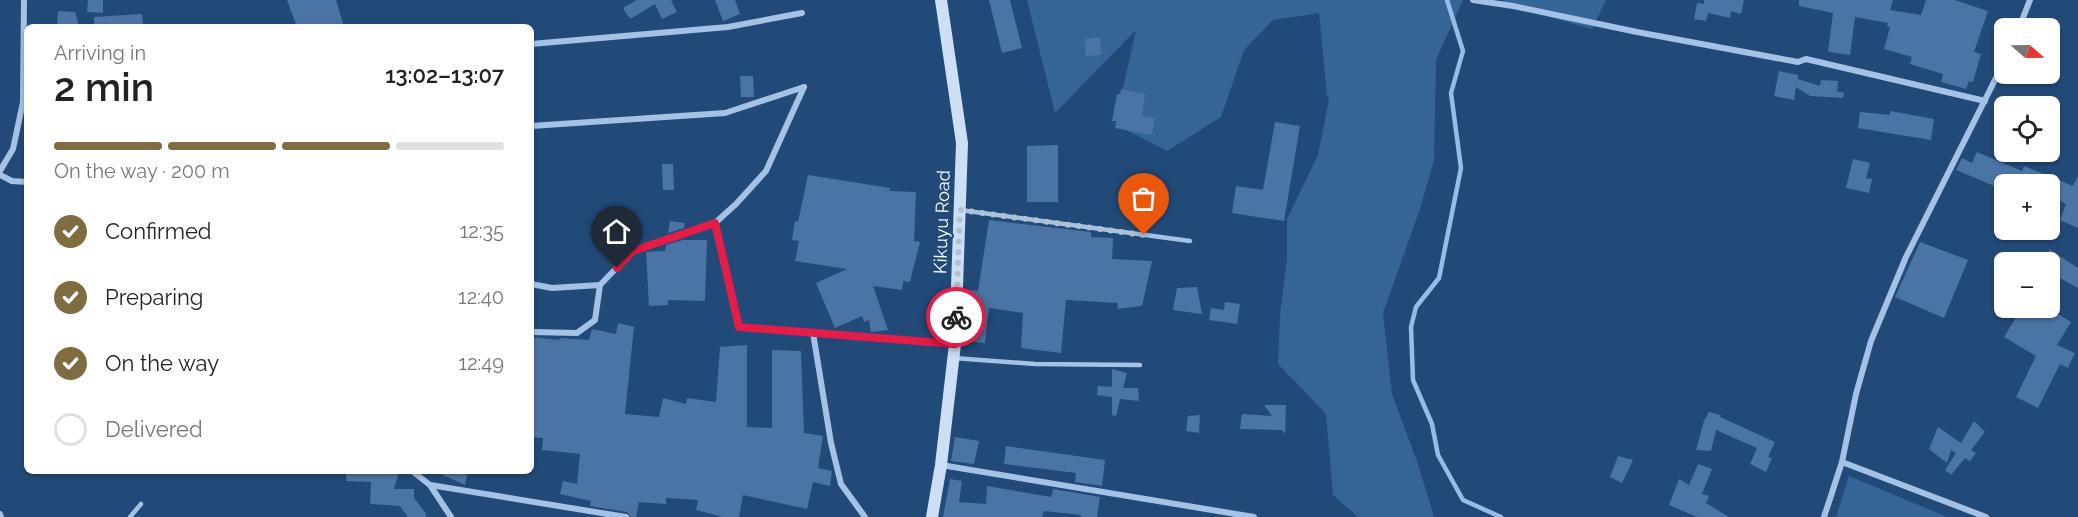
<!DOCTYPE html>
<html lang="en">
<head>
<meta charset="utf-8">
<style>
  body { margin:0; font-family:Raleway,sans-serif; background:#f2f2f2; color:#222; height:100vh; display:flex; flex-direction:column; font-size:22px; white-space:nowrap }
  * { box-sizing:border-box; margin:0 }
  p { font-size:20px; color:#767676 }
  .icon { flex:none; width:33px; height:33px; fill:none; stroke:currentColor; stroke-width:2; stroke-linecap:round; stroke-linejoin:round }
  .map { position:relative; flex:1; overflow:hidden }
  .panel { position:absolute; left:24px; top:24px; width:510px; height:450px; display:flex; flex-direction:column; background:#fff; border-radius:9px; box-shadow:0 2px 4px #0004 }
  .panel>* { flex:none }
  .needle { width:39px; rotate:110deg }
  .tools { position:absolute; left:1994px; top:18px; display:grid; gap:12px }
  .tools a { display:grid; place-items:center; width:66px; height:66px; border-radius:9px; background:#fff; box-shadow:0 2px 4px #0004; font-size:30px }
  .pin { position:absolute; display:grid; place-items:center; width:51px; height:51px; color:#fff; margin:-62px -26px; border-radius:50% 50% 50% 0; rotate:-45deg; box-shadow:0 0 6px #0007 }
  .pin .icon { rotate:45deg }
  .courier { position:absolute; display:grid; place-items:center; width:60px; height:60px; margin:-30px; border:4px solid #e11d48; border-radius:50%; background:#fff; color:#222; box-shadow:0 2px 8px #0007 }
  .summary em { font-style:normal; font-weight:600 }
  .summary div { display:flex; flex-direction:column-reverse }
  .summary { display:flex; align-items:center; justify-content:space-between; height:102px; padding:0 30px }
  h1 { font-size:39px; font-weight:600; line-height:45px }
  .bar { display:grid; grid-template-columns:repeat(4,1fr); gap:9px 6px; align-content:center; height:72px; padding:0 30px }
  .bar i { height:8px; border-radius:4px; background:#e0e0e0 }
  .bar .active { background:#7f6c40 }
  .bar p { grid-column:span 4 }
  ol { padding:0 30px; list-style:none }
  li { display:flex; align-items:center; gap:18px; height:66px }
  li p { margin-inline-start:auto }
  li .icon { padding:6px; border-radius:50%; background:#7f6c40; color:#fff; stroke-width:4 }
  li:last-child { color:#767676 }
  li i { width:33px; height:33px; border:3px solid #e0e0e0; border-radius:50% }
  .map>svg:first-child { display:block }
</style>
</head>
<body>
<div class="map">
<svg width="2078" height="517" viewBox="0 0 2078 517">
  <rect width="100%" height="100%" fill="#224a79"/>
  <g fill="#356497">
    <polygon points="1027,0 1463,0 1436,60 1434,160 1420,209 1383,313 1392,394 1418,464 1434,517 1358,517 1333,495 1326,414 1278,364 1280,315 1287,258 1287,219 1318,155 1329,99 1327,95 1319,13 1273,20 1244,50 1221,117 1167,151 1115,124 1136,30 1055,113"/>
    <polygon points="1504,0 1606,0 1592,29 1502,4"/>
    <polygon points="1849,476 1947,517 1836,517"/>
  </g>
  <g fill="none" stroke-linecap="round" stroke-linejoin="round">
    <polyline stroke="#97bde6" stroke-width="4.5" points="1447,0 1463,51 1451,93 1461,168 1439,278 1416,307 1411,327 1413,380 1432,424 1438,455 1463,500 1501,517"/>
  </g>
  <g fill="#4a74a3">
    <polygon points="88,0 103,0 103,13 87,12"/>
    <polygon points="287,0 336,0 344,27 297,27"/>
    <polygon points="637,0 671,0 677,12 662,19 655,4 630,19 623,8"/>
    <polygon points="715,0 735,0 740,14 723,21"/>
    <polygon points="989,0 1010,0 1022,48 1002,53"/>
    <polygon points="1704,0 1744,0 1741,14 1731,11 1730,18 1708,13 1710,6 1706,21 1694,19 1697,3 1704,4"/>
    <polygon points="1799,0 1893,0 1890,10 1921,15 1926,0 1955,0 1988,11 1974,52 1981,54 1973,82 1969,81 1966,89 1941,82 1943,74 1910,64 1912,57 1884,49 1890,27 1887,27 1888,23 1855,17 1850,55 1828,52 1833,13 1799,6"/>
    <polygon points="58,11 75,12 79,26 57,26"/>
    <polygon points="142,14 143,27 94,27 94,17"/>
    <polygon points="1100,37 1101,55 1086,56 1085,39"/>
    <polygon points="1779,71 1798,75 1798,79 1820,86 1821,80 1838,81 1837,91 1844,93 1843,98 1810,96 1796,87 1794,100 1774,96"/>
    <polygon points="740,76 753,76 754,97 741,97"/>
    <polygon points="1121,89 1145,94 1142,116 1155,118 1152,135 1115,128 1117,121 1112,121 1117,94 1120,94"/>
    <polygon points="1890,111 1934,119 1931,140 1858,128 1860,112 1890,115"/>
    <polygon points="1275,122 1300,126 1284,221 1232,213 1236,186 1263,190"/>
    <polygon points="1058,145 1058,202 1027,202 1027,146"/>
    <polygon points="1977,152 2022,171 2024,166 2073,186 2078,176 2078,228 2060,220 2066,204 2049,196 2049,184 2004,184 2004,190 1956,170 1962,158 1972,163"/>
    <polygon points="1853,159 1870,163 1866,178 1872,179 1869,193 1846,188"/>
    <polygon points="662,164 673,164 674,190 663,190"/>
    <polygon points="808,175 890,188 889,191 916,192 914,241 920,242 910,282 903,281 902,290 873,286 888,330 871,332 869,320 864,322 862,316 835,328 816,283 847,269 795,261 799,241 792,240 795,221 798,222"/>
    <polygon points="989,220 1091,232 1091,237 1113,238 1112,259 1152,261 1142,306 1117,309 1118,303 1066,300 1061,353 1021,348 1023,313 989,308 985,343 965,341 971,290 978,291"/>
    <polygon points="670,221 685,223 684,228 668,233"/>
    <polygon points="683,240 707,240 705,301 668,300 668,305 649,306 646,252 665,251 666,245"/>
    <polygon points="1920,242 1968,260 1944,318 1895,297"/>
    <polygon points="2049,249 2078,268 2078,288 2049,272"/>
    <polygon points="1197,287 1202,314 1173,310 1177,288"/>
    <polygon points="1225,302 1240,304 1237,324 1209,320 1211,308 1224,310"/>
    <polygon points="2022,308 2048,308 2071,322 2057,345 2075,353 2068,368 2060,364 2038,408 2016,397 2036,356 2004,337"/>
    <polygon points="618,323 634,327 625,414 659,417 663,398 686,404 687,398 716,402 720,347 747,345 747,427 772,428 772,350 801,351 804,433 823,436 818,468 832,471 830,486 813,482 807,509 743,495 739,517 723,517 696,510 698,500 666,498 666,504 639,502 636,517 631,517 627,512 590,506 591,501 560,494 563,481 577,484 580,454 542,450 543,438 531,437 531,374 534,358 531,358 531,337 559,340 560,338 589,340 592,329 616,334"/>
    <polygon points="1112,369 1127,373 1123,388 1138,388 1139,401 1120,399 1116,416 1112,415 1112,397 1097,395 1098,386 1112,387"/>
    <polygon points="1264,405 1286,405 1285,434 1282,430 1240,429 1242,414 1272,416"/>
    <polygon points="1709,412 1721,415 1720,417 1775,442 1768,457 1772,458 1766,472 1750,464 1757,448 1716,430 1711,451 1696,450 1704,421"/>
    <polygon points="1200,415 1199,433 1186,431 1188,416"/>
    <polygon points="1974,421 1985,432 1971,450 1976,453 1970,461 1965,458 1951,475 1945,470 1956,453 1951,450 1947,463 1929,449 1938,427 1961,443"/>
    <polygon points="955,437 979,441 974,464 951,461"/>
    <polygon points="1006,446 1105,460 1102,486 1075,482 1076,473 1004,464"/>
    <polygon points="1618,456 1633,460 1622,483 1610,477"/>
    <polygon points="1698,464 1712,469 1702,494 1709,496 1706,503 1729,517 1697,517 1669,505 1679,479 1689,485"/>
    <polygon points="346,471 399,471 394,489 414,489 414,498 425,512 427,517 408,517 400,506 370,504 371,482 346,481"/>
    <polygon points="434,471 468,471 465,485"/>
    <polygon points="950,479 962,481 959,502 986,504 987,486 1051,497 1053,489 1100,497 1097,517 1081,517 1081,515 1044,511 1042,517 943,517"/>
  </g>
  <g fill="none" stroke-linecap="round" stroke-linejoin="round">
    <g stroke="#a3c2e5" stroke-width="4.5">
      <polyline points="960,210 1190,241"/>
      <polyline points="953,358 1035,364 1140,365"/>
      <polyline points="130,517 141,504"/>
    </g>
    <g stroke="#a3c2e5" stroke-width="6">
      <polyline points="1473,0 1513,6 1637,32 1798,62 1806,59 1985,101"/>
      <polyline points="2019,28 2030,0"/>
      <polyline points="531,44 728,27 802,13"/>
      <polyline points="804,87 766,171 736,204 715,223 739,327 955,344"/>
      <polyline points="531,126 725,113 804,87"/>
      <polyline points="0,171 13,149 23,102 24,0"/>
      <polyline points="0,175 12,181 27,182"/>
      <polyline points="531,284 552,288 600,285"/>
      <polyline points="531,332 577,333 595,320 600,285 633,251 715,223"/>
      <polyline points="813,333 831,443 841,484 865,517"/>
      <polyline points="1842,462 1856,394 1871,341 1906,257 2004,62"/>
      <polyline points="941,465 1254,517"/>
      <polyline points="412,471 430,485 451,517"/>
      <polyline points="430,485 626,517"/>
      <polyline points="0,514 1,517"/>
      <polyline points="1824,517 1842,462 1986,517"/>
    </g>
    <polyline stroke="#cddff4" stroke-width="12" points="932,517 941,465 955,344 962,143 941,0"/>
  </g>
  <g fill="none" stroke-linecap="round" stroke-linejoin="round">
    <polyline stroke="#b2c0d0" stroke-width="6" stroke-dasharray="0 10.8" points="956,317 960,210 1144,235"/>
    <polyline stroke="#e11d48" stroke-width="8" points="617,268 633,251 715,223 739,327 955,344 956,317"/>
  </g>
  <g text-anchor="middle" stroke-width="4.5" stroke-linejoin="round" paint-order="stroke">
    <g font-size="18" fill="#fff" stroke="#224a79">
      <text transform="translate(942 222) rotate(-88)" y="6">Kikuyu Road</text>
    </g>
  </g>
</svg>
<div class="tools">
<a><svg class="needle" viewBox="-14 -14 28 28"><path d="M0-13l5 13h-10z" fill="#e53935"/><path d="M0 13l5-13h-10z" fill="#767676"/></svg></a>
<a><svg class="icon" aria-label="locate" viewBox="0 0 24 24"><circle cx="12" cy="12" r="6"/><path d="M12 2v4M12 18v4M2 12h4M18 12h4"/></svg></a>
<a>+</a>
<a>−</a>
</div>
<div class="pin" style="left:1144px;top:235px;background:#ea580c"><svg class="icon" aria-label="bag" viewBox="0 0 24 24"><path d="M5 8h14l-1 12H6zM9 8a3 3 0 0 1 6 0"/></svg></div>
<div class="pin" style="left:617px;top:268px;background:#1f2937"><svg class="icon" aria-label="home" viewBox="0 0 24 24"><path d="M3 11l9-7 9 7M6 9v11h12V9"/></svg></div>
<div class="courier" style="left:956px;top:317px"><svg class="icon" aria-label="bike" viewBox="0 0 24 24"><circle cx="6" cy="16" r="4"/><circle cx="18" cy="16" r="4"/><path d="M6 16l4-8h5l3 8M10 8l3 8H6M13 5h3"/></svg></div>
<section class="panel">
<div class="summary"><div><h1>2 min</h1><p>Arriving in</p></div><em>13:02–13:07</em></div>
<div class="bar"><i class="active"></i><i class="active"></i><i class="active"></i><i></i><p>On the way · 200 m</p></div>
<ol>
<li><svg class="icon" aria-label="check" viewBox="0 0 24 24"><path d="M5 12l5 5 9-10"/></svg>Confirmed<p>12:35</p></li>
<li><svg class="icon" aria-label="check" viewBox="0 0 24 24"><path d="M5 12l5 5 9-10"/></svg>Preparing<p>12:40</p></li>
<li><svg class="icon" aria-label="check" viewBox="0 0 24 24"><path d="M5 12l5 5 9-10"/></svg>On the way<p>12:49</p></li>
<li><i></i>Delivered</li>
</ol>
</section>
</div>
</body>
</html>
